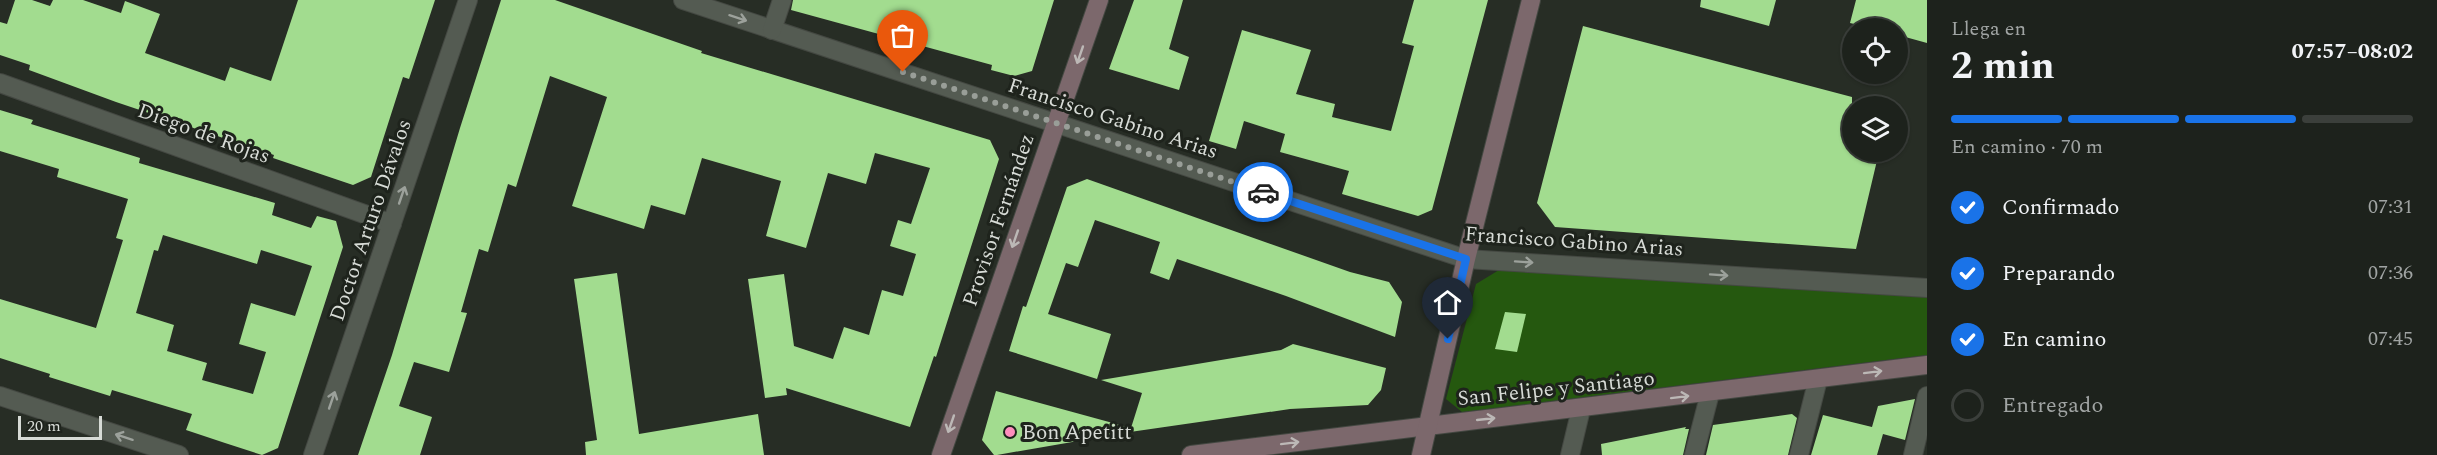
<!DOCTYPE html>
<html lang="es">
<head>
<meta charset="utf-8">
<style>
  body { margin:0; font-family:Spectral,serif; background:#252a25; color:#f1f3f6; height:100vh; display:flex; flex-direction:column; font-size:22px; white-space:nowrap }
  * { box-sizing:border-box; margin:0 }
  p { font-size:20px; color:#a0a4a3 }
  .icon { flex:none; width:33px; height:33px; fill:none; stroke:currentColor; stroke-width:2; stroke-linecap:round; stroke-linejoin:round }
  .map { position:relative; flex:1; overflow:hidden }
  .drawer { display:flex; flex-direction:column; background:#1d221c; width:510px }
  .drawer>* { flex:none }
  .fabs { position:absolute; left:1842px; top:18px; display:grid; gap:12px }
  .fabs a { display:grid; place-items:center; width:66px; height:66px; border-radius:50%; background:#1d221c; box-shadow:0 2px 4px #0004,0 0 0 2px #3b3f3b; font-size:30px }
  .scale { position:absolute; left:18px; bottom:15px; width:84px; box-sizing:border-box; padding-left:6px; border:3px solid #d7dbd6; border-top:0; font-size:16px; line-height:21px; white-space:nowrap; color:#d7dbd6; -webkit-text-stroke:4px #1e231c; paint-order:stroke }
  .pin { position:absolute; display:grid; place-items:center; width:51px; height:51px; color:#fff; margin:-62px -26px; border-radius:50% 50% 50% 0; rotate:-45deg; box-shadow:0 0 6px #0007 }
  .pin .icon { rotate:45deg }
  .courier { position:absolute; display:grid; place-items:center; width:60px; height:60px; margin:-30px; border:4px solid #1a73e8; border-radius:50%; background:#fff; color:#222; box-shadow:0 2px 8px #0007 }
  .headline em { font-style:normal; font-weight:700 }
  .headline div { display:flex; flex-direction:column-reverse }
  .headline { display:flex; align-items:center; justify-content:space-between; height:102px; padding:0 24px }
  h1 { font-size:39px; font-weight:700; line-height:45px }
  .bar { display:grid; grid-template-columns:repeat(4,1fr); gap:9px 6px; align-content:center; height:72px; padding:0 24px }
  .bar i { height:8px; border-radius:4px; background:#3b3f3b }
  .bar .on { background:#1a73e8 }
  .bar p { grid-column:span 4 }
  ol { padding:0 24px; list-style:none }
  li { display:flex; align-items:center; gap:18px; height:66px }
  li p { margin-inline-start:auto }
  li .icon { padding:6px; border-radius:50%; background:#1a73e8; color:#fff; stroke-width:4 }
  li:last-child { color:#a0a4a3 }
  li i { width:33px; height:33px; border:3px solid #3b3f3b; border-radius:50% }
  main { display:flex; flex:1; min-height:0 }
  .map>svg:first-child { display:block }
</style>
</head>
<body>
<main>
<div class="map">
<svg width="1927" height="455" viewBox="0 0 1927 455">
  <rect width="100%" height="100%" fill="#272d25"/>
  <polygon fill="#25580f" points="1499,270 1927,297 1927,355 1462,412 1446,399 1476,284"/>
  <g fill="#a2dc8f" fill-rule="evenodd">
    <polygon points="15,0 32,0 50,6 53,0 83,0 121,13 125,1 160,14 145,53 225,81 230,67 271,81 298,0 435,0 409,79 403,77 371,177 353,185 273,158 274,155 116,102 29,70 30,65 0,55 0,22 7,24"/>
    <polygon points="501,0 555,0 702,51 701,53 990,140 999,159 936,357 934,356 910,427 786,388 787,395 765,398 748,279 784,274 794,346 833,359 844,327 869,335 882,290 903,296 916,254 890,246 898,220 911,224 930,168 875,153 866,184 828,173 806,248 766,236 781,181 702,158 685,215 651,205 644,229 572,206 607,97 550,76 516,187 508,184 488,252 479,249 461,312 467,313 449,372 414,362 399,406 432,417 420,455 358,455 392,355 460,128"/>
    <polygon points="793,0 1054,0 1032,71 1014,76 991,70 992,65 791,10"/>
    <polygon points="1134,0 1183,0 1169,49 1189,57 1179,90 1109,69"/>
    <polygon points="1414,0 1488,0 1432,210 1418,216 1342,194 1349,171 1280,152 1285,134 1244,121 1236,149 1209,141 1242,30 1311,50 1296,94 1335,104 1332,117 1391,131 1414,46 1402,43"/>
    <polygon points="1701,0 1776,0 1769,26 1700,7"/>
    <polygon points="1856,0 1927,0 1927,43 1898,35 1898,28 1872,28 1850,23"/>
    <polygon points="1583,26 1852,97 1852,152 1879,152 1856,249 1555,227 1537,203"/>
    <path d="M0,110L33,120L31,124L140,158L139,163L275,203L272,215L311,228L317,216L336,221L343,247L278,448L262,455L225,443L186,430L192,414L112,390L110,396L49,377L50,374L0,358V299L96,328L123,240L116,238L128,199L57,177L59,169L0,151ZM163,235L257,264L261,250L312,266L295,316L251,303L239,344L266,352L253,394L202,380L207,363L167,351L174,325L136,313L154,250L158,251Z"/>
    <polygon points="1087,179 1350,272 1389,282 1402,302 1395,337 1286,296 1177,259 1169,280 1150,273 1160,242 1095,220 1078,267 1066,263 1048,314 1111,334 1097,379 1009,351 1023,306 1026,307 1067,187"/>
    <polygon points="617,273 639,434 758,414 764,455 586,455 585,442 597,440 574,279"/>
    <polygon points="1505,312 1526,314 1517,352 1495,349"/>
    <polygon points="1293,344 1386,368 1381,390 1368,405 1290,409 1130,432 997,455 994,455 982,440 996,391 1131,428 1142,393 1101,380 1281,350"/>
    <polygon points="1915,399 1905,440 1883,434 1877,455 1811,455 1823,415 1872,427 1878,406"/>
    <polygon points="1792,414 1797,418 1788,455 1706,455 1713,425"/>
    <polygon points="1686,427 1685,429 1689,429 1683,455 1602,455 1601,444"/>
  </g>
  <g fill="none" stroke-linecap="round" stroke-linejoin="round">
    <g stroke="#444842" stroke-width="20">
      <g id="street">
        <polyline points="683,0 1466,259 1927,288"/>
        <polyline points="772,30 782,0"/>
        <polyline points="0,83 392,224"/>
        <polyline points="0,396 179,455"/>
        <polyline points="313,455 468,0"/>
        <polyline points="1570,455 1581,409"/>
        <polyline points="1694,455 1710,393"/>
        <polyline points="1799,455 1818,379"/>
        <polyline points="1913,455 1927,396"/>
      </g>
    </g>
    <g stroke="#444842" stroke-width="20">
      <g id="secondary">
        <polyline points="941,455 1099,0"/>
        <polyline points="1191,455 1927,365"/>
        <polyline points="1421,455 1466,259 1531,0"/>
      </g>
    </g>
    <use href="#street" stroke="#545b52" stroke-width="18"/>
    <use href="#secondary" stroke="#7c686c" stroke-width="18"/>
  </g>
  <defs><path id="oneway-shaft" d="M-6 0H5M1.5-3L5.5 0L1.5 3" fill="none" stroke-width="1.6" stroke-linecap="round" stroke-linejoin="round" transform="scale(1.5)"/></defs>
  <g stroke="#9ca19b">
    <use href="#oneway-shaft" transform="translate(738 18) rotate(18)"/>
    <use href="#oneway-shaft" transform="translate(402 195) rotate(-71)"/>
    <use href="#oneway-shaft" transform="translate(1524 262) rotate(4)"/>
    <use href="#oneway-shaft" transform="translate(1719 275) rotate(4)"/>
    <use href="#oneway-shaft" transform="translate(332 400) rotate(-71)"/>
    <use href="#oneway-shaft" transform="translate(124 437) rotate(-162)"/>
  </g>
  <g stroke="#bcb8b6">
    <use href="#oneway-shaft" transform="translate(1080 55) rotate(109)"/>
    <use href="#oneway-shaft" transform="translate(1015 239) rotate(109)"/>
    <use href="#oneway-shaft" transform="translate(1873 372) rotate(-7)"/>
    <use href="#oneway-shaft" transform="translate(1680 397) rotate(-7)"/>
    <use href="#oneway-shaft" transform="translate(1486 419) rotate(-6)"/>
    <use href="#oneway-shaft" transform="translate(951 424) rotate(109)"/>
    <use href="#oneway-shaft" transform="translate(1290 443) rotate(-7)"/>
  </g>
  <g fill="none" stroke-linecap="round" stroke-linejoin="round">
    <polyline stroke="#999e98" stroke-width="6" stroke-dasharray="0 10.8" points="903,72 1263,192"/>
    <polyline stroke="#1a73e8" stroke-width="8" points="1263,192 1466,259 1448,339"/>
  </g>
  <circle fill="#fe8ebd" stroke="#1e231c" stroke-width="2" cx="1010" cy="432" r="6"/>
  <g text-anchor="middle" stroke-width="6" stroke-linejoin="round" paint-order="stroke">
    <g font-size="21" fill="#d7dbd6" stroke="#1e231c">
      <text transform="translate(1113 118) rotate(18)" y="7">Francisco Gabino Arias</text>
      <text transform="translate(204 133) rotate(20)" y="7">Diego de Rojas</text>
      <text transform="translate(370 220) rotate(-71)" y="7">Doctor Arturo Dávalos</text>
      <text transform="translate(998 220) rotate(-71)" y="7">Provisor Fernández</text>
      <text transform="translate(1574 241) rotate(4)" y="7">Francisco Gabino Arias</text>
      <text transform="translate(1556 388) rotate(-6)" y="7">San Felipe y Santiago</text>
    </g>
    <g font-size="21" fill="#d7dbd6" stroke="#1e231c" text-anchor="start">
      <text x="1022" y="439">Bon Apetitt</text>
    </g>
  </g>
</svg>
<div class="fabs">
<a><svg class="icon" aria-label="locate" viewBox="0 0 24 24"><circle cx="12" cy="12" r="6"/><path d="M12 2v4M12 18v4M2 12h4M18 12h4"/></svg></a>
<a><svg class="icon" aria-label="layers" viewBox="0 0 24 24"><path d="M12 4l9 5-9 5-9-5zM3 14l9 5 9-5"/></svg></a>
</div>
<div class="scale">20 m</div>
<div class="pin" style="left:903px;top:72px;background:#ea580c"><svg class="icon" aria-label="bag" viewBox="0 0 24 24"><path d="M5 8h14l-1 12H6zM9 8a3 3 0 0 1 6 0"/></svg></div>
<div class="pin" style="left:1448px;top:339px;background:#1f2937"><svg class="icon" aria-label="home" viewBox="0 0 24 24"><path d="M3 11l9-7 9 7M6 9v11h12V9"/></svg></div>
<div class="courier" style="left:1263px;top:192px"><svg class="icon" aria-label="car" viewBox="0 0 24 24"><path d="M5 17H2v-5l4-1 3-4h7l3 4 3 1v5h-3M9 17h6M6 11h13"/><circle cx="7" cy="17" r="2"/><circle cx="17" cy="17" r="2"/></svg></div>
</div>
<section class="drawer">
<div class="headline"><div><h1>2 min</h1><p>Llega en</p></div><em>07:57–08:02</em></div>
<div class="bar"><i class="on"></i><i class="on"></i><i class="on"></i><i></i><p>En camino · 70 m</p></div>
<ol>
<li><svg class="icon" aria-label="check" viewBox="0 0 24 24"><path d="M5 12l5 5 9-10"/></svg>Confirmado<p>07:31</p></li>
<li><svg class="icon" aria-label="check" viewBox="0 0 24 24"><path d="M5 12l5 5 9-10"/></svg>Preparando<p>07:36</p></li>
<li><svg class="icon" aria-label="check" viewBox="0 0 24 24"><path d="M5 12l5 5 9-10"/></svg>En camino<p>07:45</p></li>
<li><i></i>Entregado</li>
</ol>
</section>
</main>
</body>
</html>
